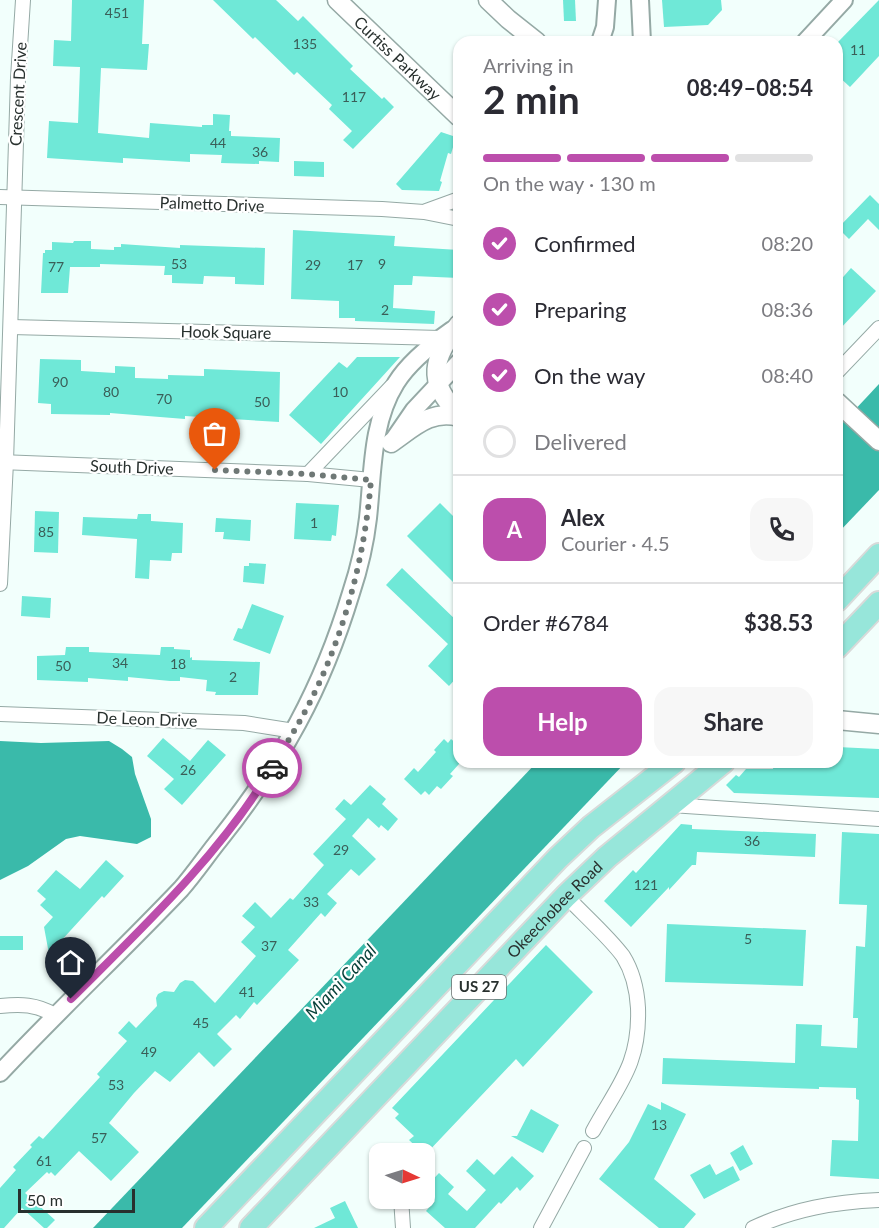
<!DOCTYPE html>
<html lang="en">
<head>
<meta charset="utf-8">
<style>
  body { margin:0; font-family:Lato,sans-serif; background:#f7f7f7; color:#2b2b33; height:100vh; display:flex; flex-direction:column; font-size:22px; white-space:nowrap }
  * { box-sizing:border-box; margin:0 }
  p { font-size:20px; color:#7c7c81 }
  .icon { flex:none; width:33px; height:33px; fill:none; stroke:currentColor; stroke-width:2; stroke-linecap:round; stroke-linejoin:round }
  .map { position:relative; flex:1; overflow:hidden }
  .details { position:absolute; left:453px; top:36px; width:390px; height:732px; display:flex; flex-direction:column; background:#fff; border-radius:18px; box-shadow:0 2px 4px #0004 }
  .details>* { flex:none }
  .needle { width:39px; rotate:94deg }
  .fabs { position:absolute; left:369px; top:1143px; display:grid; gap:12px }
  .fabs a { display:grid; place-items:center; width:66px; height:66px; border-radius:12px; background:#fff; box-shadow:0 2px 4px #0004; font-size:30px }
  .scale { position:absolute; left:18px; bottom:15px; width:117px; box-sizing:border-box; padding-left:6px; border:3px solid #28302e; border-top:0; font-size:16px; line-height:21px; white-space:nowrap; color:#28302e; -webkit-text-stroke:4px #fff; paint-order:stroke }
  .pin { position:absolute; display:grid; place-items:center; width:51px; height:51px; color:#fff; margin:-62px -26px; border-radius:50% 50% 50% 0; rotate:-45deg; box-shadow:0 0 6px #0007 }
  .pin .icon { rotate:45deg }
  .courier { position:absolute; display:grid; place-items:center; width:60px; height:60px; margin:-30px; border:4px solid #bc4eac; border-radius:50%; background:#fff; color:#222; box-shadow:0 2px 8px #0007 }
  .summary em { font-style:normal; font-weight:700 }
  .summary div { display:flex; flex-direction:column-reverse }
  .summary { display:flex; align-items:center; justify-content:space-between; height:102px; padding:0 30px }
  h1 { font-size:39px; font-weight:700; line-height:45px }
  .bar { display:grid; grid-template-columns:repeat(4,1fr); gap:9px 6px; align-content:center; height:72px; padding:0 30px }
  .bar i { height:8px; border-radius:4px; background:#e1e1e2 }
  .bar .active { background:#bc4eac }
  .bar p { grid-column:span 4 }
  .line { display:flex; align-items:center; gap:15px; padding:0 30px; border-top:2px solid #e1e1e2 }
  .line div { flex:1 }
  .round { display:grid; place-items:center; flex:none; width:63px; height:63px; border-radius:18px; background:#f7f7f7 }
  ol { padding:0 30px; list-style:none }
  li { display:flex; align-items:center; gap:18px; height:66px }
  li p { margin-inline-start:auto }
  li .icon { padding:6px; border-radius:50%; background:#bc4eac; color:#fff; stroke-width:4 }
  li:last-child { color:#7c7c81 }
  li i { width:33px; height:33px; border:3px solid #e1e1e2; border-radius:50% }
  .cta { display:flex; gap:12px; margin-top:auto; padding:12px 30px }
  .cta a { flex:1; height:69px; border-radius:18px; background:#bc4eac; color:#fff; font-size:24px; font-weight:700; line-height:69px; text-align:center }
  .cta a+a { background:#f7f7f7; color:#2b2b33 }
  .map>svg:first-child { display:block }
</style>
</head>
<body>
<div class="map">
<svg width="879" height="1228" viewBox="0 0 879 1228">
  <rect width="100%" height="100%" fill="#f2fffc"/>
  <g fill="#3abaaa">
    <polygon points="879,384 879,490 837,534 837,429"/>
    <polygon points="0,741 41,743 109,741 122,749 132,757 135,774 151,819 151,837 137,844 80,836 66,839 28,866 0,880"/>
    <polygon points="537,762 626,762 182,1228 93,1228"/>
  </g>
  <g fill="#6fe8d7">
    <polygon points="72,0 144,0 142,44 149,44 147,70 101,68 98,133 149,138 150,123 202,127 202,125 213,125 213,114 230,115 229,131 231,131 231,136 280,138 279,162 259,161 259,164 221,163 222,155 190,154 190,162 123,158 123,163 47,158 49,121 78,123 80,67 53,66 54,40 71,41"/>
    <polygon points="213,0 276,0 298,21 303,16 353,66 350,69 382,99 384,97 394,107 353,149 343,140 352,131 329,109 332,105 297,72 294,75 255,37 253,39"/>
    <polygon points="563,0 575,0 576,21 564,21"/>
    <polygon points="662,0 721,0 722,10 708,25 664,27"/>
    <polygon points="879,0 879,56 850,87 837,75 837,43"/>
    <polygon points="441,132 456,137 451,154 448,153 440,181 442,182 439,191 402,190 396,184"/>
    <polygon points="294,161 324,162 324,177 294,176"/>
    <polygon points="870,195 879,204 879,230 868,219 849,239 838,228"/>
    <polygon points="293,230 395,236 394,246 459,250 459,278 413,276 412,285 394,285 393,308 435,311 434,324 355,321 355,318 339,318 339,301 291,299"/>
    <polygon points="74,241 91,241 91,249 114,250 114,247 121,247 121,244 180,248 180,245 265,248 264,285 235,284 235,277 204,276 203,284 172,283 172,275 164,275 165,266 100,264 100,267 70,267 68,293 41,293 43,253 45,253 45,250 52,250 52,242 73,243"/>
    <polygon points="851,268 876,291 837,332 837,284"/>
    <polygon points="357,357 400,357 321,444 289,415 339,362 347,368"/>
    <polygon points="40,359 81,360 81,371 115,373 115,366 135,367 135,378 168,379 168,375 204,376 204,369 280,372 279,422 185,416 185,419 110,413 110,415 51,414 51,404 38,403"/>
    <polygon points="296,503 339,505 336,536 332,535 331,541 294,539"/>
    <polygon points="440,503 459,522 459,588 407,536"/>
    <polygon points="35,511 59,512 58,553 34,552"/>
    <polygon points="138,514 151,514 151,521 183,523 182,553 172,553 171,561 150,560 149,579 135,578 137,539 82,535 83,517 137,519"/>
    <polygon points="216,518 251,520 250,541 223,539 224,532 215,532"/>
    <polygon points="249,563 266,564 264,584 243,582 244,566 249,566"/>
    <polygon points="402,568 459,623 459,675 449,686 428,666 448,644 386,585"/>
    <polygon points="22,596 51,598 50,618 21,616"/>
    <polygon points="252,604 284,616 270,654 233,640 238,628 242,629"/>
    <polygon points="66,647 89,647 89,652 160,655 161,647 174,647 174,649 190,650 190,658 192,657 192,660 260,662 258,695 215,695 216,692 206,691 207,680 180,677 180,681 170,681 128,677 128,681 88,678 88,682 37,680 37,656 65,655"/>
    <polygon points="163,738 190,761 208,740 226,755 182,805 164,789 174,779 147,756"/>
    <polygon points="444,739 448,743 451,739 459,746 459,764 450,774 453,776 441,789 437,786 429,795 425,791 421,795 404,779 414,768 418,772 436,752 434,750"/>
    <polygon points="837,747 879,749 879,798 734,793 726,785 736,775 739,777 746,769 773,769 774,762 837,762"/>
    <polygon points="370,785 386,799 382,804 398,819 388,831 381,825 379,828 368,818 352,836 376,859 359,876 351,869 327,894 337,903 325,917 321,913 288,950 299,960 257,1005 254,1002 240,1019 236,1015 217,1034 232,1049 214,1067 199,1052 170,1082 155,1071 134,1093 109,1123 139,1152 111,1181 79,1151 55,1176 51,1172 49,1174 47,1172 25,1193 55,1220 47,1228 44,1228 22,1208 4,1228 0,1228 0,1188 16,1170 13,1167 32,1147 30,1145 39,1136 43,1139 100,1077 97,1074 127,1041 118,1033 129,1021 136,1028 157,1006 156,998 158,994 164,991 174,992 180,983 185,980 193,981 215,1003 256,956 241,942 255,927 242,916 255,902 271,918 290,898 293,900 324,865 313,854 346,819 335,809 344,799 351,805"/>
    <polygon points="681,824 692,825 692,829 816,834 815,857 697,852 696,865 692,865 669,890 669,887 631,927 604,901 633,870 636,873"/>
    <polygon points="842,832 879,834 879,1179 830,1176 832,1140 858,1141 859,1100 856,1099 856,1088 819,1087 819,1089 662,1084 663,1058 795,1063 796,1024 822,1025 821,1046 857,1048 858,1018 853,1018 856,946 865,947 867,905 839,904"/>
    <polygon points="106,860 124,876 104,898 102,896 49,954 44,927 53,917 40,905 46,899 37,891 56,870 80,889"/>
    <polygon points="667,924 806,930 803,986 665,982"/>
    <rect x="0" y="936" width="23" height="14"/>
    <polygon points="546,945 593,992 523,1067 516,1059 425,1155 409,1140 414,1136 395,1118 399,1114 392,1108"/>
    <polygon points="661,1102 686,1114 654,1179 696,1214 684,1228 659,1228 599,1179 629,1142 648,1104 661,1110"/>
    <polygon points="531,1109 559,1125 543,1153 511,1136 517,1136"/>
    <polygon points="743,1145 753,1164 740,1171 730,1153"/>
    <polygon points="512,1156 534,1176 520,1191 517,1187 501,1204 499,1202 475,1228 445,1228 426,1211 435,1201 424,1189 439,1173 454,1187 448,1194 467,1211 486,1190 466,1171 477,1159 494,1175"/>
    <polygon points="710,1164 716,1175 733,1166 740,1180 704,1199 690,1175"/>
    <polygon points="345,1201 358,1228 314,1228 335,1218 330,1208"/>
  </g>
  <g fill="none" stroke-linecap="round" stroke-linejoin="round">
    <g stroke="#95a9a5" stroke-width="16">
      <g id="minor">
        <polyline points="0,197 382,209 424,212 459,219"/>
        <polyline points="426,211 459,199"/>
        <polyline points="11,327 441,338"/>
        <polyline points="837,372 879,328"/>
        <polyline points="0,462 308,474 371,480"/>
        <polyline points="308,474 392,386"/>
        <polyline points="0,584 6,462 18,78 23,0"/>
        <polyline points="0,714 244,723 294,731"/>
        <polyline points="671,805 879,819"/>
        <path d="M566,896C583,914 609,937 623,956C633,972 637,990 638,1008C640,1065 618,1085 593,1131"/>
        <path d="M0,1006C21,1004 36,1004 55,1015"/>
        <polyline points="401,1198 403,1228"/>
        <polyline points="541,1228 584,1148"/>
        <path d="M753,1228C794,1209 834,1202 879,1200"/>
      </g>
    </g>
    <g stroke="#95a9a5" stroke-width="20">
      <g id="tertiary">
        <polyline points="640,0 642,42"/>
        <polyline points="600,42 605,27 607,0"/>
        <polyline points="805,42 844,0"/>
        <polyline points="392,442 414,410 459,362"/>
        <path d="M0,1073C59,1010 122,951 181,889C195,873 207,855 220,839C282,761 322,689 351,593C359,569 365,544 368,518C373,473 371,423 396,383C409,362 432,344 452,330"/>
      </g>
    </g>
    <g stroke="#95a9a5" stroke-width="21">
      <g id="secondary">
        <path id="s1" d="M337,0L459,117"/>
        <polyline points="488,0 508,19 537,42"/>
        <path d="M459,324C433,357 425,382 459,414"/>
        <polyline points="837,402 879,441"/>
        <path d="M391,443C413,428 431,409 459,417"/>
        <polyline points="837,720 879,724"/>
      </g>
    </g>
    <g stroke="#d8dad9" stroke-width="26">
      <g id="trunk">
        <polyline points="837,600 879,555"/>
        <polyline points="837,647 879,603"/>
        <polyline points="206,1228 558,858 591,827 674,762"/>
        <path id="s2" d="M251,1228L566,896L607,857L723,762"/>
      </g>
    </g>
    <use href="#minor" stroke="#fff" stroke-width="14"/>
    <use href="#tertiary" stroke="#fff" stroke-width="16"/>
    <use href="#secondary" stroke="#fff" stroke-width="18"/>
    <use href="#trunk" stroke="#97e6da" stroke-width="22"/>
  </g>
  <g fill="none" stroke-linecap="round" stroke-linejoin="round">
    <path stroke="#6f7876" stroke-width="6" stroke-dasharray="0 10.8" d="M215,470L308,474L371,480C365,554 346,629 313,696C301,721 286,744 272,768"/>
    <path stroke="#bc4eac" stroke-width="8" d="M71,999C143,927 219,856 272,768"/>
  </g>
  <g text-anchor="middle" stroke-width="4.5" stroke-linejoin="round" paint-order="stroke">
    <g font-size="14" fill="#3a5e58">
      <text x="117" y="18">451</text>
      <text x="305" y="49">135</text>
      <text x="858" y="55">11</text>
      <text x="354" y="102">117</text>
      <text x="218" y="148">44</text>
      <text x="260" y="157">36</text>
      <text x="179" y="269">53</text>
      <text x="382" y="269">9</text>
      <text x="313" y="270">29</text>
      <text x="355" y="270">17</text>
      <text x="56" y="272">77</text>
      <text x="385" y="315">2</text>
      <text x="60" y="387">90</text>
      <text x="111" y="397">80</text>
      <text x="340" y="397">10</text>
      <text x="164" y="404">70</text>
      <text x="262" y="407">50</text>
      <text x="314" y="528">1</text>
      <text x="46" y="537">85</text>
      <text x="120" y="668">34</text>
      <text x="178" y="669">18</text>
      <text x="63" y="671">50</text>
      <text x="233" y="682">2</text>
      <text x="188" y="775">26</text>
      <text x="752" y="846">36</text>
      <text x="341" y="855">29</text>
      <text x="646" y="890">121</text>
      <text x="311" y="907">33</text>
      <text x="748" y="944">5</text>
      <text x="269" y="951">37</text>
      <text x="247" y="997">41</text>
      <text x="201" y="1028">45</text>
      <text x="149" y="1057">49</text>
      <text x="116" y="1090">53</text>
      <text x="659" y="1130">13</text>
      <text x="99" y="1143">57</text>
      <text x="44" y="1166">61</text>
    </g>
    <rect fill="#fff" stroke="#686e6d" stroke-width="1.5" x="452" y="975" width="54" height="24" rx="4.5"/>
    <g font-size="15" font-weight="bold" fill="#28302e">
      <text x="479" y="992">US 27</text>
    </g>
    <g font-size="16" fill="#28302e" stroke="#fff">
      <text dy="6" stroke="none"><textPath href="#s1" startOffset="84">Curtiss Parkway</textPath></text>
      <text transform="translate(18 94) rotate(-87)" y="6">Crescent Drive</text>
      <text transform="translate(212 204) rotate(2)" y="6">Palmetto Drive</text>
      <text transform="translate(226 332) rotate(1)" y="6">Hook Square</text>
      <text transform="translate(132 467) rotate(2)" y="6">South Drive</text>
      <text transform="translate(147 719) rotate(2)" y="6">De Leon Drive</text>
      <text dy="6" stroke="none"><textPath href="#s2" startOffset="440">Okeechobee Road</textPath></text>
    </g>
    <g font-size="18" font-style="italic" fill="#0a433c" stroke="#fff">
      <text transform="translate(341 982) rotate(-47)" y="6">Miami Canal</text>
    </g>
  </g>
</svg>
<div class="fabs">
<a><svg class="needle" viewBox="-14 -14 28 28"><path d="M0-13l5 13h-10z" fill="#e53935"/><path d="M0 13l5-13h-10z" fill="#7c7c81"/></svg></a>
</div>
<div class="scale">50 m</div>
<div class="pin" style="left:215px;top:470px;background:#ea580c"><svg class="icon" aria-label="bag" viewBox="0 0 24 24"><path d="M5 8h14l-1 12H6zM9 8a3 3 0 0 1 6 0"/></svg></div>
<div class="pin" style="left:71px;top:999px;background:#1f2937"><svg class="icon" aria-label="home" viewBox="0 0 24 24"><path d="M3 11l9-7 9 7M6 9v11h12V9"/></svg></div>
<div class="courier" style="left:272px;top:768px"><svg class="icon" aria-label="car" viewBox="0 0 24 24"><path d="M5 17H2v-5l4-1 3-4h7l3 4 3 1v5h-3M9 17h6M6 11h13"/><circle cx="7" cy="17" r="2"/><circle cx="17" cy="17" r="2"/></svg></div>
<section class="details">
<div class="summary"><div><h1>2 min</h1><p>Arriving in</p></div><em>08:49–08:54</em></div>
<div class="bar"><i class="active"></i><i class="active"></i><i class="active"></i><i></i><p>On the way · 130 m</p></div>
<ol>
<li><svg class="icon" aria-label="check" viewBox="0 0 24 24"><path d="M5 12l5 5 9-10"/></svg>Confirmed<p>08:20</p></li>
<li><svg class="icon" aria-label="check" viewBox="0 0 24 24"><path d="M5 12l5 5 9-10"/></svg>Preparing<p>08:36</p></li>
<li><svg class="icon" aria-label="check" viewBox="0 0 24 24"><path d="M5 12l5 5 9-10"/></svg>On the way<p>08:40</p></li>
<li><i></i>Delivered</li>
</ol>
<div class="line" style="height:108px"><b class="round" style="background:#bc4eac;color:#fff">A</b><div><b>Alex</b><p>Courier · 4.5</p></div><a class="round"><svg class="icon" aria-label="phone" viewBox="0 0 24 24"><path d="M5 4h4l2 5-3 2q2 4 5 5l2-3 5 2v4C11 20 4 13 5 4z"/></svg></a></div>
<div class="line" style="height:78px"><div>Order #6784</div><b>$38.53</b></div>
<div class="cta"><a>Help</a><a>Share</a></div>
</section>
</div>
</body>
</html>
